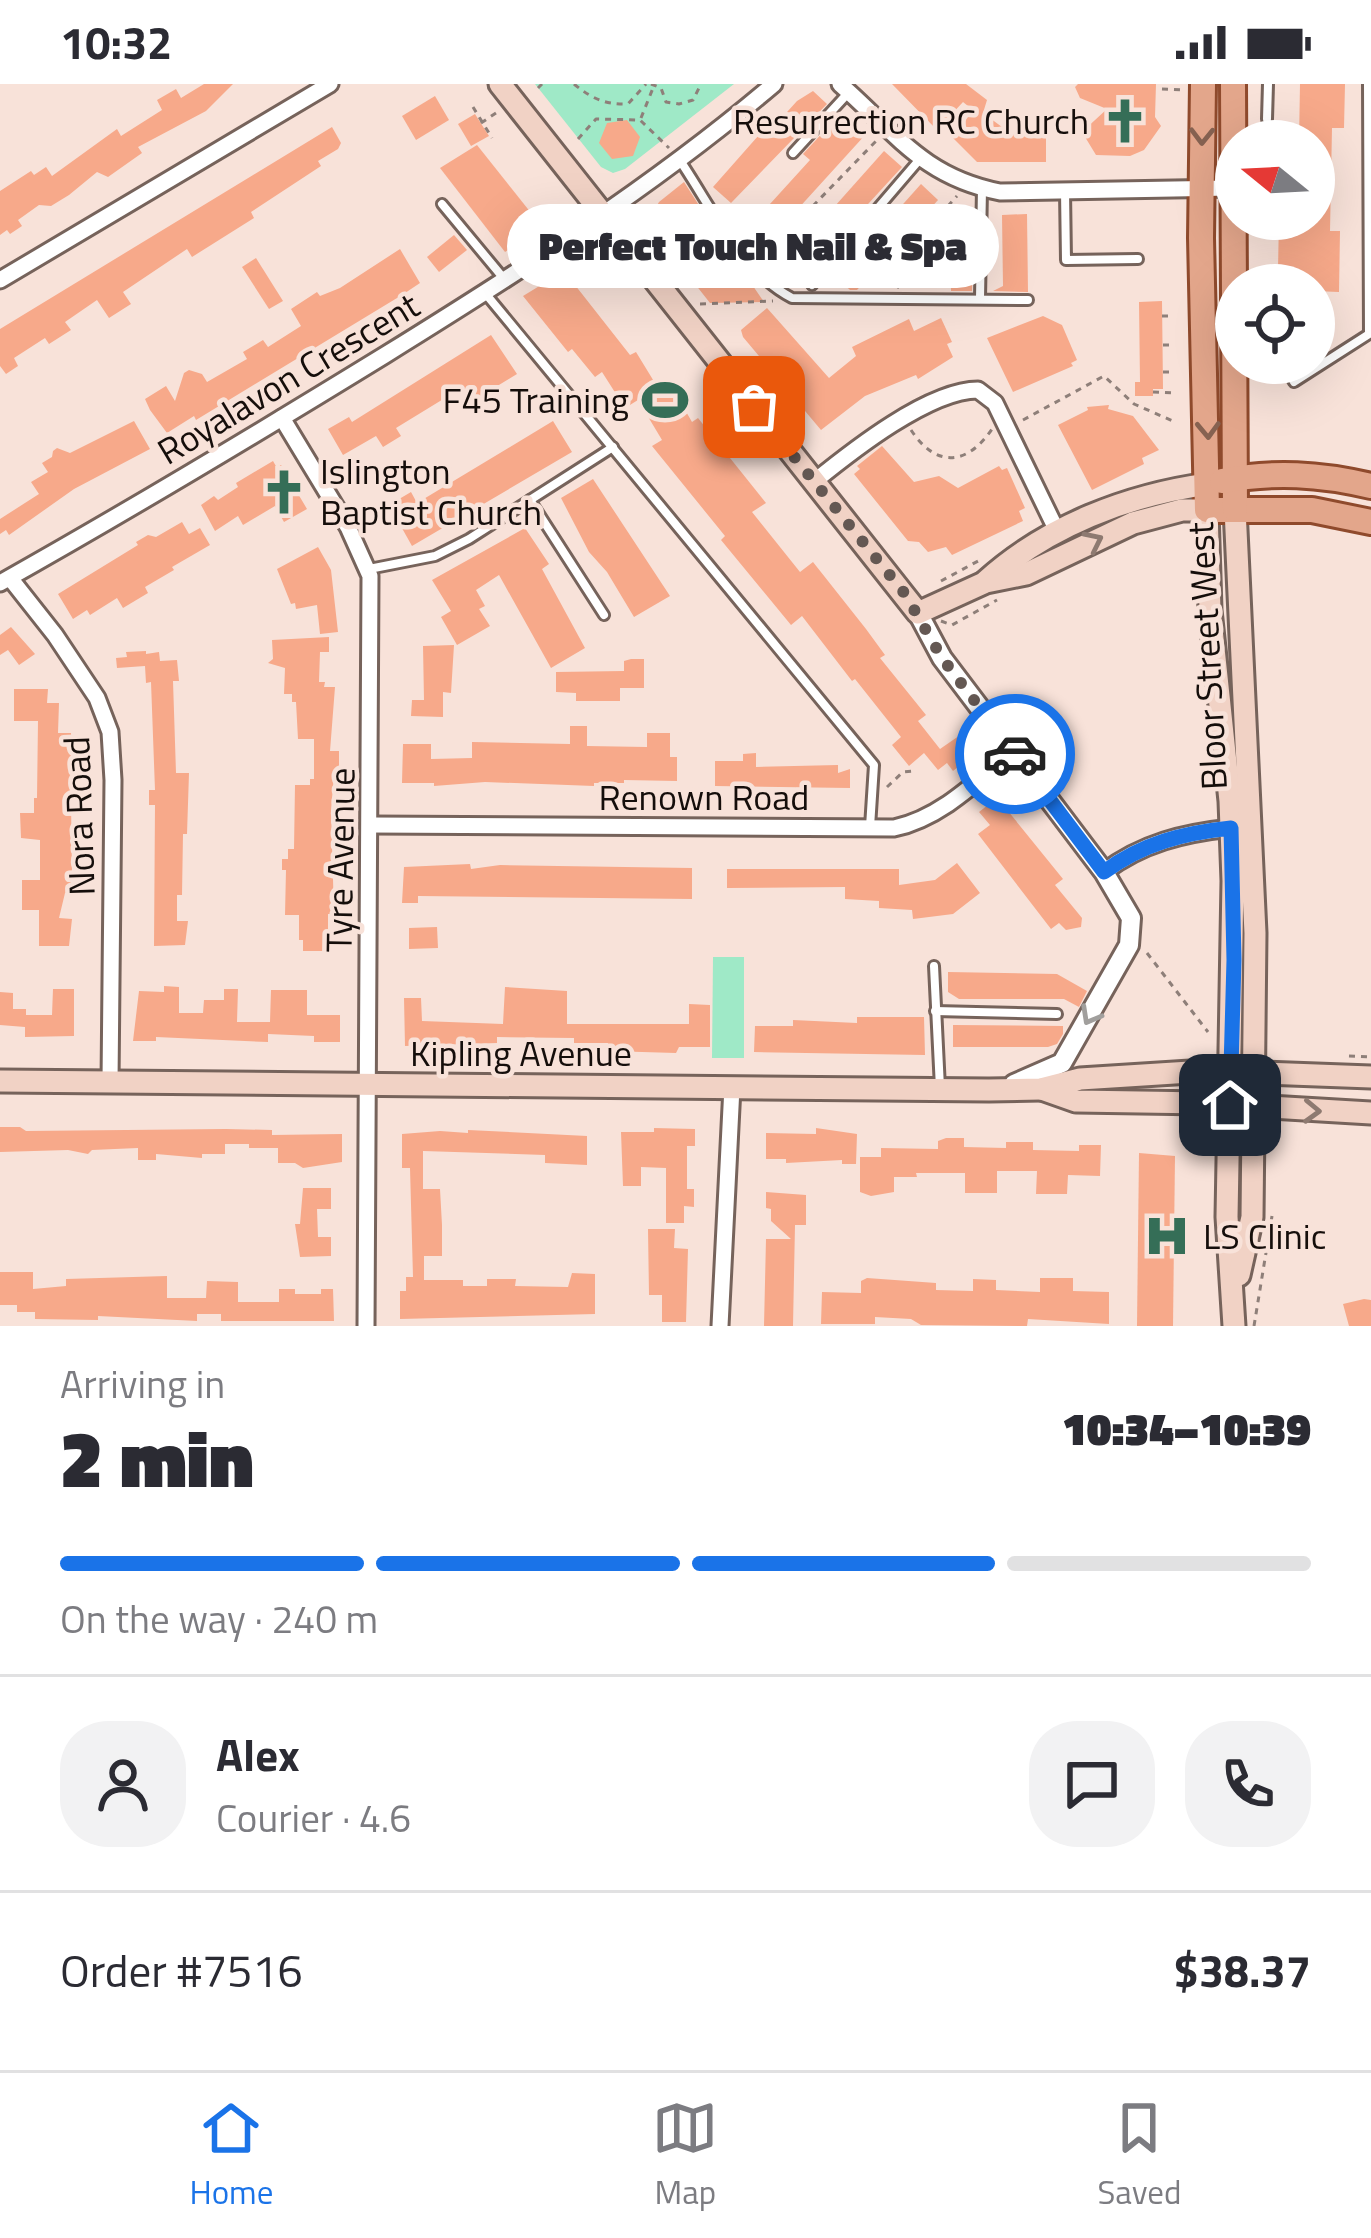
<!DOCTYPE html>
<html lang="en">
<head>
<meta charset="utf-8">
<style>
  body { margin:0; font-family:"Titillium Web",sans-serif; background:#f2f2f3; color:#2b2b33; height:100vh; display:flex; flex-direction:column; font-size:45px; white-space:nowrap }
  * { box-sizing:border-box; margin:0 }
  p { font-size:39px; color:#7c7c81 }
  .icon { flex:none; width:66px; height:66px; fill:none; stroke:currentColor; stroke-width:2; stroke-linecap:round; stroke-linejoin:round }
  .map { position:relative; height:1242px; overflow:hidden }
  .side { display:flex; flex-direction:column; background:#fff; flex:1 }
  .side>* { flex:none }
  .needle { width:78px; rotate:288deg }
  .tools { position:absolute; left:1215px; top:36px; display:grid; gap:24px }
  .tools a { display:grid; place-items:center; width:120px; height:120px; border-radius:50%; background:#fff; box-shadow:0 12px 48px #0002; font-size:60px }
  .pin { position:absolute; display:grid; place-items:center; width:102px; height:102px; color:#fff; margin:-51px; border-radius:24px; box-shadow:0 6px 18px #0006 }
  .courier { position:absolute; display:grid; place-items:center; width:120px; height:120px; margin:-60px; border:9px solid #1a73e8; border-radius:50%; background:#fff; color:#222; box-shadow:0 3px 15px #0007 }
  .bubble { position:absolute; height:84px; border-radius:42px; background:#fff; box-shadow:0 12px 48px #0002; font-size:39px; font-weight:800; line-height:84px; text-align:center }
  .headline em { font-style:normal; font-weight:800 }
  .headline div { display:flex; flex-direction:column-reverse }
  .headline { display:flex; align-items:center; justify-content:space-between; height:204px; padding:0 60px }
  h1 { font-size:78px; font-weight:800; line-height:90px }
  .bar { display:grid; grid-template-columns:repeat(4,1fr); gap:18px 12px; align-content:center; height:144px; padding:0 60px }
  .bar i { height:15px; border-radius:9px; background:#e1e1e2 }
  .bar .on { background:#1a73e8 }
  .bar p { grid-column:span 4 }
  .line { display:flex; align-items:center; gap:30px; padding:0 60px; border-top:3px solid #e1e1e2 }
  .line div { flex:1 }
  .round { display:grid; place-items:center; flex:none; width:126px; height:126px; border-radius:48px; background:#f2f2f3 }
  .status { display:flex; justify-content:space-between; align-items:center; height:84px; padding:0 60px; background:#fff; direction:ltr }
  .status svg { height:33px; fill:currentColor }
  .menu { display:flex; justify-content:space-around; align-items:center; height:168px; border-top:3px solid #e1e1e2; background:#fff; font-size:33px; color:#7c7c81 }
  .menu a { display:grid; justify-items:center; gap:6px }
  .menu .on { color:#1a73e8 }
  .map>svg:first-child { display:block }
</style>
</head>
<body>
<div class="status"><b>10:32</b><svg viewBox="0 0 49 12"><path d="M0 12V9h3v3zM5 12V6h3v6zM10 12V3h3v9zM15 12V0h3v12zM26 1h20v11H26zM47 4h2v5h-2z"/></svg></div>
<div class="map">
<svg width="1371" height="1242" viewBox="0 0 1371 1242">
  <rect width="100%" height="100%" fill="#f8e2d9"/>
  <g fill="#9fe9c7">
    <polygon points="535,0 734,0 625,85 613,89 601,83"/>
    <polygon points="713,873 744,873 744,974 712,974"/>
  </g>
  <g fill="#f7a98a">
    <polygon points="204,0 233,0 206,27 138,63 142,69 108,93 97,88 69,111 51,122 39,121 18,136 22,142 10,150 7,146 0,151 0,107 31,87 34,91 46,83 52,92 117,45 121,52 162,26 157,16 176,5 181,14"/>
    <polygon points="892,0 966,0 987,16 983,29 1002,43 1038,40 1046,49 1046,78 977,78 953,54 973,26 963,18 937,46"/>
    <polygon points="1078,0 1156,0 1155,33 1161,42 1144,66 1130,72 1096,71 1082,48 1107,25 1080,14 1075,3"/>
    <polygon points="1300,0 1345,0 1344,44 1332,44 1330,147 1340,147 1339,208 1314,207 1314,201 1296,201 1296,186 1278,185 1279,135 1314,135 1314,57 1299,57"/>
    <polygon points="813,7 827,20 731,119 713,103 765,44 769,48 797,17"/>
    <polygon points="435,12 449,36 416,56 402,32"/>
    <polygon points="475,30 489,52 471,62 458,40"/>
    <polygon points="839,31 866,50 766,160 748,144 810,76 803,70"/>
    <polygon points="627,36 640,53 633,72 612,75 599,59 607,39"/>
    <polygon points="332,43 341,59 338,65 318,77 321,82 251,128 254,134 192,173 187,165 123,208 131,220 109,234 97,216 65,238 71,246 49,260 45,254 14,274 18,282 6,290 0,282 0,245"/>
    <polygon points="477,61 543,144 505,168 440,84"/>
    <polygon points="884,67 902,83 802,192 786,177"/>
    <polygon points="684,98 722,157 764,218 710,219 647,139 659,118"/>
    <polygon points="921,100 938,116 857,206 850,206 837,194"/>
    <polygon points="1027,130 1028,208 993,207 1003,202 1002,131"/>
    <polygon points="973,131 972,207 951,207 949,132"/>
    <polygon points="454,151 467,166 439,188 427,173"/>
    <polygon points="400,165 420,199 402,211 196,336 194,332 167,349 150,326 145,315 166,302 175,317 184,289 189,286 202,290 207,298 247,275 243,268 263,256 268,263 301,242 291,225 317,208 320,212 340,204"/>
    <polygon points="256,174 283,217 269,225 242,183"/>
    <polygon points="564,187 630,271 636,268 658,304 669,298 692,338 698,334 766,419 752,428 800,488 813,478 866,545 885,571 880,574 926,631 918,637 940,665 966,647 977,659 974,670 953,687 947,679 938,686 924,669 909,682 892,661 901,653 855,595 852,597 802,532 791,541 721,456 725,452 652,362 662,356 638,316 625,324 602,288 595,293 572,265 568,268 523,212"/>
    <polygon points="1162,217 1163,305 1153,305 1153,312 1135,312 1135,298 1140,298 1139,218"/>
    <polygon points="767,224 829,294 856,272 852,263 909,235 914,247 941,234 952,258 947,260 953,273 918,295 916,291 865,312 821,346 743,253 741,246"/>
    <polygon points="1043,232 1062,241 1077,276 1071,279 1073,282 1013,308 987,254"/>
    <polygon points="491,251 517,290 471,318 463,303 396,344 401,352 383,363 376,352 343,371 328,345 349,333 352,338"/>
    <polygon points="1109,321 1108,325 1133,332 1159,366 1142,374 1144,380 1092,406 1058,341 1088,326 1087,323"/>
    <polygon points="134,337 150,365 74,405 9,451 6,446 0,450 0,435 39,410 31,398 48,388 42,379 52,373 53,367 57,364 70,369"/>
    <polygon points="553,337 572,368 412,462 389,421 411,408 417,419"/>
    <polygon points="882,362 914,398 939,392 958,404 999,382 1002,386 1007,384 1025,424 1019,427 1023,437 952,471 946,463 928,468 919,458 908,457 854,390 860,385 857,382"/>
    <polygon points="273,377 277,384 281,381 307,425 284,438 275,422 243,441 238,432 215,447 201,421 214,412 218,416 238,403 236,399"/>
    <polygon points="593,395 670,512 634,533 607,488 589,468 561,414"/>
    <polygon points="182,438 189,450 200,444 210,461 172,483 174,486 145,503 148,509 123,524 117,514 90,531 87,526 73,535 58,510 138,461 136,458 148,451 156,453"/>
    <polygon points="525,444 549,480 542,485 585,564 551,584 499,491 476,506 485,522 479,525 490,542 457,561 441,533 451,527 432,496"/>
    <polygon points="318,463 331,486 338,548 320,550 317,521 296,525 295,519 291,520 277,485"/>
    <polygon points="11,543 35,570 19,581 8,566 0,571 0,551"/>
    <polygon points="329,553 329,568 320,568 319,598 325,598 324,603 335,603 330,667 339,667 339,691 334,691 331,726 334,830 328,830 328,854 333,854 333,867 303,867 303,856 299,856 299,831 285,831 286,786 282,786 282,775 288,775 288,765 294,765 295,701 310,701 310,695 314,695 314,655 298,655 296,618 292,618 292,610 284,610 285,584 268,579 273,575 272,556"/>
    <polygon points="454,561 451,609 443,608 443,633 411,632 412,616 424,616 423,562"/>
    <polygon points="146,567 146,570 159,568 160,577 177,576 179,597 173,597 176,689 189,689 187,750 183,750 182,811 177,811 177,837 188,837 185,861 154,862 155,721 149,721 149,706 155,706 151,598 146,599 145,582 117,584 116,574 127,573 126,568"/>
    <polygon points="631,575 644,575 644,604 620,604 620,617 576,617 576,609 556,608 556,588 624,587 624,577"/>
    <polygon points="14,605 48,605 47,619 59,619 58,649 71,649 72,704 68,718 71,718 72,790 70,809 65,809 59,834 72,835 69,862 39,862 39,826 22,826 22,796 40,796 40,756 21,754 20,729 34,729 34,714 37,714 38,637 14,637"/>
    <polygon points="570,642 587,642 587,662 647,663 647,649 670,649 670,673 677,673 677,697 624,696 624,699 594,699 594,702 485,698 434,702 434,699 402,699 403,660 431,660 431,675 472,674 472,658 570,660"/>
    <polygon points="756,669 756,683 838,681 838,689 850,685 850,704 715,702 715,677 743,677 743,670"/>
    <polygon points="1016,699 1026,712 1008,727 1063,795 1055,801 1082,834 1081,843 1066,846 1059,839 1051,845 978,750 990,741 979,728"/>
    <polygon points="957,779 980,809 953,830 913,835 912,826 879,824 879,817 845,815 845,803 727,804 727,785 899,785 899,801 935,796"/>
    <polygon points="470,780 471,785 500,781 692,784 692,815 418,812 418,819 402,819 404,783"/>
    <polygon points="437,843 438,864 409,865 409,844"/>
    <polygon points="948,888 1057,890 1087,907 1079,923 1064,915 959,915 948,908"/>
    <polygon points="164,902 179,903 179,929 203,929 204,916 224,916 224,905 238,905 237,938 270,938 271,906 307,906 307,931 340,931 340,958 314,958 314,952 268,950 268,958 156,953 156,957 133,957 139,907 164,908"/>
    <polygon points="505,903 567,907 567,940 689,940 689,920 710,921 710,963 679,963 676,969 608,967 608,959 574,959 574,954 497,953 497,959 405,962 404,914 421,914 422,937 503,940"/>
    <polygon points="53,905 74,905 74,952 25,953 25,943 0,941 0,908 13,909 13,925 26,925 26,931 52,931"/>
    <polygon points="857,933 924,933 925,971 754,968 755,942 793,942 793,936 857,939"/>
    <polygon points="953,941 1063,942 1063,950 1057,960 1048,963 953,963"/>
    <polygon points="0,1043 20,1043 26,1047 226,1045 272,1046 272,1051 342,1050 342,1078 303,1084 295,1079 278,1079 278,1064 249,1064 249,1060 225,1060 225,1070 202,1070 202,1074 156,1070 156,1076 138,1076 138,1064 92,1066 88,1070 68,1066 0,1068"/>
    <polygon points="654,1044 695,1045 695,1062 687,1062 687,1105 694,1105 694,1123 684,1122 684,1139 666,1139 666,1084 641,1083 641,1102 623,1102 621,1048 654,1048"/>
    <polygon points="816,1044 857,1050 856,1080 842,1080 842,1076 786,1079 786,1075 766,1075 766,1049 816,1050"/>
    <polygon points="468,1046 587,1052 587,1081 545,1079 545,1071 423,1067 423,1105 440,1105 442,1141 442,1172 424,1172 424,1196 463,1196 463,1202 487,1202 487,1195 516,1195 515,1202 568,1203 572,1189 595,1190 595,1230 400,1235 400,1207 406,1207 406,1193 413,1193 410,1084 402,1084 402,1050 440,1047 468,1049"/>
    <polygon points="946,1054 964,1054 964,1063 1006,1064 1006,1058 1033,1058 1033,1066 1079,1067 1079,1061 1101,1061 1100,1092 1068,1091 1067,1110 1036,1110 1037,1087 997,1087 997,1109 965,1109 965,1089 916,1089 917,1093 894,1093 894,1108 871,1112 860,1108 860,1073 881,1073 881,1064 938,1065 938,1057"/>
    <polygon points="1139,1069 1175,1072 1173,1242 1137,1242"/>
    <polygon points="303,1104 331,1104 331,1125 317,1125 318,1153 331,1153 331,1172 300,1173 295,1140 300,1140"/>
    <polygon points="766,1108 806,1111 806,1141 795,1141 793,1242 764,1242 766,1155 791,1155 771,1137 771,1125 766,1124"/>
    <polygon points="648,1145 675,1145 674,1164 688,1165 686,1238 662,1238 662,1211 649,1211"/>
    <polygon points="0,1188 33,1188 33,1205 66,1202 66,1195 167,1192 167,1214 206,1214 207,1197 238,1198 238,1218 279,1218 279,1205 295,1205 295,1210 321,1210 321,1205 333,1205 334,1237 221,1237 221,1230 197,1230 197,1237 98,1232 98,1236 35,1235 35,1228 17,1228 17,1221 0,1221"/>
    <polygon points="867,1194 936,1199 936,1206 973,1207 973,1195 996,1196 996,1206 1040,1208 1040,1194 1073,1194 1073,1207 1109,1208 1109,1240 1028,1235 1027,1242 921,1241 911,1235 875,1233 875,1240 821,1240 822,1208 861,1209 861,1197"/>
    <polygon points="1364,1215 1371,1216 1371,1242 1349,1242 1343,1220"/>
  </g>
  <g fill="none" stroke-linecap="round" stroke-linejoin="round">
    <g stroke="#76635b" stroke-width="14">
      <g id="service">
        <polyline points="1267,35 1268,0"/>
        <polyline points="793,69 849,8"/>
        <path d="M679,75C711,122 741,188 792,214L1028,216"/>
        <polyline points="1065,107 1066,176 1138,175"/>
        <polyline points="442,120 505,196"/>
        <polyline points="746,170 787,192"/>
        <polyline points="812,201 920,75"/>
        <polyline points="485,209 874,681 870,743"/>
        <polyline points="980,214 982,105"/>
        <polyline points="1283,279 1294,298 1369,250 1368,0"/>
        <polyline points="530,416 604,531"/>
        <polyline points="369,485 435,472 469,455 613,363"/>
        <polyline points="934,882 940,1004"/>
        <polyline points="935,927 1057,930"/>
      </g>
    </g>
    <g stroke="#76635b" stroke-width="21">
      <g id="minor">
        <path d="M840,0C896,49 923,93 1000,108L1231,104"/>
        <polyline points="0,196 330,0"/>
        <polyline points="282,334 348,443 370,492 366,1242"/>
        <path d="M815,397C852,367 929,306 978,306L995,319L1058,449"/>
        <polyline points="10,494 55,551 97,614 110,648 113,696 110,998"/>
        <path d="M0,499C130,426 258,349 385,271C519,188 654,102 774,0"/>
        <path d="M371,741L894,744C941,734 977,697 1013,667"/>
        <path d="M1104,788C1142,759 1184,749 1231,744"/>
        <polyline points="720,1242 732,1003"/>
      </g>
    </g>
    <g stroke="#76635b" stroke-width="24">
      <polyline id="tertiary" points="918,529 942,574 1104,788 1131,834 1129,861 1062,979 1014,1000"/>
    </g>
    <g stroke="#76635b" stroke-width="27">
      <g id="secondary">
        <polyline points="500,0 918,529 986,498 1026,490 1133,439 1182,426 1207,426 1210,526 1230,717 1233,797 1227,1133 1234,1242"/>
        <polyline points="1235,425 1255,849 1252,1133 1239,1191"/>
        <path d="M986,497C1047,442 1128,411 1208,400"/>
        <polyline points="0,997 989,1006 1041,1005 1080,995 1206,987 1371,993"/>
        <polyline points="1042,1005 1076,1017 1204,1019 1371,1029"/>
      </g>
    </g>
    <g stroke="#8f4a2c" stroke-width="30">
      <g id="primary">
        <polyline points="1203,0 1201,154 1207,426 1312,426 1371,438"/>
        <polyline points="1233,0 1235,425"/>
        <path d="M1222,397C1274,387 1320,390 1371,402"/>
      </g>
    </g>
    <g stroke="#8e7f79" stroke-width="3" stroke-dasharray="6 6" stroke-linecap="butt">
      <path d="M574,0C591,14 605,21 628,20L646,0"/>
      <polyline points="651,0 661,4 666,18 679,20 693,16 701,0"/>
      <polyline points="538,4 542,0"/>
      <polyline points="1162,5 1184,6"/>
      <polyline points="473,23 492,54"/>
      <polyline points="641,34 653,4"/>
      <polyline points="481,39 496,29"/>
      <polyline points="578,55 596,35 640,36 669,64"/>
      <polyline points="771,165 879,54"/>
      <polyline points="896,166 912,181"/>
      <polygon points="914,179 922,183 919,189 911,185"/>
      <polyline points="876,203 957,112"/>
      <polyline points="931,203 933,141"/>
      <polyline points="897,204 912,188"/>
      <polyline points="700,220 773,217"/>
      <polyline points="1162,232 1174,232"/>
      <polyline points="1163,261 1174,261"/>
      <polyline points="1163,288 1174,288"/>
      <polyline points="1153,308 1175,309"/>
      <polyline points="1023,336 1104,292 1134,320 1175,338"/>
      <path d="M911,346C936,384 967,382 992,345"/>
      <polyline points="941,497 980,476"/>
      <polyline points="941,537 952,541 997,516"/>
      <polyline points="887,703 903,688 915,687"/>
      <polyline points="1147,869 1208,948"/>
      <polyline points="1349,972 1371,973"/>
      <polyline points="1254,1242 1272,1132"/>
    </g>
    <use href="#service" stroke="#fff" stroke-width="8"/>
    <use href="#minor" stroke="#fff" stroke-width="15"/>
    <use href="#tertiary" stroke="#fff" stroke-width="18"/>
    <use href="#secondary" stroke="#f1d2c5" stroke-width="21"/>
    <use href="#primary" stroke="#e3a68b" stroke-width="24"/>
  </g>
  <defs><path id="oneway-chevron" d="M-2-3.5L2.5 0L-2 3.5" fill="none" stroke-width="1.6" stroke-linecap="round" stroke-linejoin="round" transform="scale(3)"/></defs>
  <g stroke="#866251">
    <use href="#oneway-chevron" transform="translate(1202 52) rotate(91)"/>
    <use href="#oneway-chevron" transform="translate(1208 346) rotate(88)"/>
  </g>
  <g stroke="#8e7a71">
    <use href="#oneway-chevron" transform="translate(1094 457) rotate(-26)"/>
    <use href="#oneway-chevron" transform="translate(1312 1027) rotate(2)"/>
  </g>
  <use stroke="#a19f9d" href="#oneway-chevron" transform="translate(1090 932) rotate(119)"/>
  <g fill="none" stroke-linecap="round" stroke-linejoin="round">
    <polyline stroke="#645853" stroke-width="12" stroke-dasharray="0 21.6" points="754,323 905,510 942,574 1015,670"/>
    <path stroke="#1a73e8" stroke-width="15" d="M1015,670L1104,788C1143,759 1184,749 1231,744L1234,876L1230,1021"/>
  </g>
  <defs>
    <g id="church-bare" transform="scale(3.6)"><path d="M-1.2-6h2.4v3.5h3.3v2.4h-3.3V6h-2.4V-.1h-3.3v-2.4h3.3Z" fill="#356e57" stroke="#f8e2d9" stroke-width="2.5" paint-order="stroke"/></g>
    <g id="stadium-bare" transform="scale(3.6)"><path d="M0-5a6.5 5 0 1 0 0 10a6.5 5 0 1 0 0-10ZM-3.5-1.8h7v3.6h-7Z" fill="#356e57" stroke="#f8e2d9" stroke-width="2.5" paint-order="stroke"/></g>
    <g id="hospital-bare" transform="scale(3.6)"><path d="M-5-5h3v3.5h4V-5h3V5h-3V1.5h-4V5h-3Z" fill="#356e57" stroke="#f8e2d9" stroke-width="2.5" paint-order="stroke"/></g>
  </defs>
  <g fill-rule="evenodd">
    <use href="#church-bare" x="1125" y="37"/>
    <use href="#stadium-bare" x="665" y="316"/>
    <use href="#church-bare" x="284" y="408"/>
    <use href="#hospital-bare" x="1167" y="1152"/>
  </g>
  <g text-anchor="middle" stroke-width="9" stroke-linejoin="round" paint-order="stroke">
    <g font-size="36" fill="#150e0b" stroke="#f8e2d9" text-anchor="end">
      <text x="1089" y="50">Resurrection RC Church</text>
      <text x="629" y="329">F45 Training</text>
      <text x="320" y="400" text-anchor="start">Islington<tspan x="320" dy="41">Baptist Church</tspan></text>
      <text x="1203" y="1165" text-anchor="start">LS Clinic</text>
    </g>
    <g font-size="36" fill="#150e0b" stroke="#f8e2d9">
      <text transform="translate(288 294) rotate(-31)" y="13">Royalavon Crescent</text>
      <text transform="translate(1207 572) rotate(-93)" y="13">Bloor Street West</text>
      <text x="704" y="726">Renown Road</text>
      <text transform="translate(79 732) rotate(-92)" y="13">Nora Road</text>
      <text transform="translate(340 776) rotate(-89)" y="13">Tyre Avenue</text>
      <text x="521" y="982">Kipling Avenue</text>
    </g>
  </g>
</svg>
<div class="tools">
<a><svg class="needle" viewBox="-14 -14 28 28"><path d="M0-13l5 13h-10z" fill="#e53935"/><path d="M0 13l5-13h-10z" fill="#7c7c81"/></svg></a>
<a><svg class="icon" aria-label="locate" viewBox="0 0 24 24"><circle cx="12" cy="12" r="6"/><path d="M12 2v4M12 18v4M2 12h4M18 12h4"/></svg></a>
</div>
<div class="pin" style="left:754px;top:323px;background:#ea580c"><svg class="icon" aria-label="bag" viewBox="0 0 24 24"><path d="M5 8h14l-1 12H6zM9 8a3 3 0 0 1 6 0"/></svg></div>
<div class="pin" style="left:1230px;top:1021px;background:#1f2937"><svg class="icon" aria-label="home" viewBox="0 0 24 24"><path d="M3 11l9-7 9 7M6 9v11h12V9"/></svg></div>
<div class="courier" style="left:1015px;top:670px"><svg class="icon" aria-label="car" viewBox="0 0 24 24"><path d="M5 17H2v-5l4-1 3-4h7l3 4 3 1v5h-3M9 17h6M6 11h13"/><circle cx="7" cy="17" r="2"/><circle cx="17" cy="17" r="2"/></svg></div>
<div class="bubble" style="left:507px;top:120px;width:492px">Perfect Touch Nail &amp; Spa</div>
</div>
<section class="side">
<div class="headline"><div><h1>2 min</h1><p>Arriving in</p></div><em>10:34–10:39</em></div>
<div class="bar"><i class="on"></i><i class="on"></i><i class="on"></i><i></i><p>On the way · 240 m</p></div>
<div class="line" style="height:216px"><a class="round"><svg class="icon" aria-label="person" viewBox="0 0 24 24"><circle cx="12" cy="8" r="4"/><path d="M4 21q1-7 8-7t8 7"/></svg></a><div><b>Alex</b><p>Courier · 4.6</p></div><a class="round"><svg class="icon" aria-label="chat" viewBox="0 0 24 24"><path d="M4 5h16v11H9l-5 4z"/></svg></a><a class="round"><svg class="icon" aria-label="phone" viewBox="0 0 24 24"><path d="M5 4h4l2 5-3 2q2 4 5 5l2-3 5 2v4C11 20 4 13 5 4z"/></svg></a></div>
<div class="line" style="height:156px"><div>Order #7516</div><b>$38.37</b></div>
</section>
<nav class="menu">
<a class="on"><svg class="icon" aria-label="home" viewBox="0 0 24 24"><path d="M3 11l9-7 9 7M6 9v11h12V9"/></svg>Home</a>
<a><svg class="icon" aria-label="map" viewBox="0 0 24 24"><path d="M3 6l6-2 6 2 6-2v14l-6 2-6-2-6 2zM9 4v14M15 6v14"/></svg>Map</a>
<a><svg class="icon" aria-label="saved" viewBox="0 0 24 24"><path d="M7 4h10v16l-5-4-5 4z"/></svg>Saved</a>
</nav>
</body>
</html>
